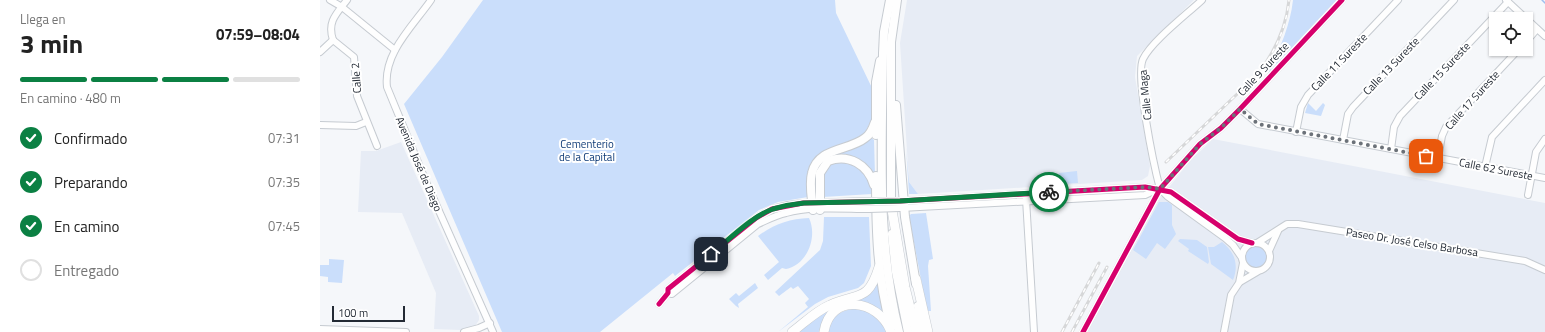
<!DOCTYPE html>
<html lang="es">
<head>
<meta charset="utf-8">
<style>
  body { margin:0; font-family:"Titillium Web",sans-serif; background:#f6f6f6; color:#222; height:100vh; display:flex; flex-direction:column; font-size:15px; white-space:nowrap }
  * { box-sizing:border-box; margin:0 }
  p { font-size:13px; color:#767676 }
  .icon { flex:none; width:22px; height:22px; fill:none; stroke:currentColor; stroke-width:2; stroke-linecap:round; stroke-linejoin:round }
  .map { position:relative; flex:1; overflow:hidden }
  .details { display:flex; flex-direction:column; background:#fff; width:320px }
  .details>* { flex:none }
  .controls { position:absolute; left:1169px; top:12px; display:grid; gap:8px }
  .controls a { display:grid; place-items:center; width:44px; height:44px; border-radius:0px; background:#fff; box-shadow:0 1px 3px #0004; font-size:20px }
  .scale { position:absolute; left:12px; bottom:10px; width:73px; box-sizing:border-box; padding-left:4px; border:2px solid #232a34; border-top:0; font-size:11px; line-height:14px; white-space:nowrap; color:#232a34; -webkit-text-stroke:3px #fff; paint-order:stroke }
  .pin { position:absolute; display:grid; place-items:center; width:34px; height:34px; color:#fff; margin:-17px; border-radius:8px; box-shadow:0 2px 6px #0006 }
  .courier { position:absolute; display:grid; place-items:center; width:40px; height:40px; margin:-20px; border:3px solid #0b8043; border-radius:50%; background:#fff; color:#222; box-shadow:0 1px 5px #0007 }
  .head em { font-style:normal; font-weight:700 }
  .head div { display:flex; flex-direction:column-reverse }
  .head { display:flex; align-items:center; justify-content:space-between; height:68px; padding:0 20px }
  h1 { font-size:26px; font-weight:700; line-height:30px }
  .bar { display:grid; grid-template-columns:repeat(4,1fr); gap:6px 4px; align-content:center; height:48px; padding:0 20px }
  .bar i { height:5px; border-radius:3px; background:#e0e0e0 }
  .bar .on { background:#0b8043 }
  .bar p { grid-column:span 4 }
  ol { padding:0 20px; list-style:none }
  li { display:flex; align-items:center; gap:12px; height:44px }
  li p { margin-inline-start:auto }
  li .icon { padding:4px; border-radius:50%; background:#0b8043; color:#fff; stroke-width:4 }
  li:last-child { color:#767676 }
  li i { width:22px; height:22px; border:2px solid #e0e0e0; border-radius:50% }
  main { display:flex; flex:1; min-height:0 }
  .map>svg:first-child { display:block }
</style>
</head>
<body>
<main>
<section class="details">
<div class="head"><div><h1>3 min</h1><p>Llega en</p></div><em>07:59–08:04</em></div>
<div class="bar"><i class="on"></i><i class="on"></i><i class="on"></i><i></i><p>En camino · 480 m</p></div>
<ol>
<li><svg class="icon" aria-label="check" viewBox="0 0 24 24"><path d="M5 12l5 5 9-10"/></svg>Confirmado<p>07:31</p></li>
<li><svg class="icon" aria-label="check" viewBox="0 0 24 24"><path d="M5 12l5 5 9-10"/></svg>Preparando<p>07:35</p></li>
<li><svg class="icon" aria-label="check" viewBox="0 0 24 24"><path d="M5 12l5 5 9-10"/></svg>En camino<p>07:45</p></li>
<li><i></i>Entregado</li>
</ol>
</section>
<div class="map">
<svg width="1225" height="332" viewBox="0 0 1225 332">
  <rect width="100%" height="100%" fill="#f5f7fa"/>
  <g fill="#e7ecf5">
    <polygon points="587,0 874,0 817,56 815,77 830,166 828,176 822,180 598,194 589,182 580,43"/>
    <polygon points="893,139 1225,203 1225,332 767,332 838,201 870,161"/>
    <polygon points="81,142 159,316 159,320 155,326 140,330 114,329 116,293 82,213 38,212 41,151 56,151"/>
  </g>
  <g fill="#cadefb">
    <polygon points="163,0 515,0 516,13 553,90 552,119 544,134 533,140 506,150 496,158 488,197 458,202 439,210 355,276 353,273 280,332 182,332 84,104 122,57"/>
    <path d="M973,0H1019L946,77C958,52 970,28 973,0Z"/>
    <polygon points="988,103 996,111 1003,103 1005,105 1001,116 985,113"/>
    <path d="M550,137L554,140L555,175C552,172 550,168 547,165C535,153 522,157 507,160L496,193H494L493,177L501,162Z"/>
    <polygon points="586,147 589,182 598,194 589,194"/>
    <path d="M521,161C540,167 551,172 552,194L503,197C502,177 499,167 521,161Z"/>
    <polygon points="757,171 758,183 740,184 739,173"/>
    <polygon points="839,202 848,202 852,205 852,225 856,234 845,249 837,243 826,259 813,250"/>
    <polygon points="606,213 613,259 609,260 608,266 611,311 607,311 589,216 591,214"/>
    <polygon points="504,217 549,217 551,266 544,283 538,288 508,297 495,304 458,332 488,307 485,303 489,299 478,286 473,289 471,287 459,296 455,292 500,250 503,241"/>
    <path d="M489,218C498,237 487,265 466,269L462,268L448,280L444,275L459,262L438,236C454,224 469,219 489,218Z"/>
    <polygon points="860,239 877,240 887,247 889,262 888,264 868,251 869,249 858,241"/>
    <path d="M902,242C915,252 919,265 913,280L891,264L888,247H894Z"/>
    <circle cx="937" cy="258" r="12"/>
    <polygon points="9,259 24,260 22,283 8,282 8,277 0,276 0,265 9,265"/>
    <polygon points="557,278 566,316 557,310 522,306 502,332 475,332 503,310 537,299"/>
    <polygon points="435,283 438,288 418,304 419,308 416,306 409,299 416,293 419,296"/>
    <path d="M540,307L556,315L567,332H507C510,314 524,310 540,307Z"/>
  </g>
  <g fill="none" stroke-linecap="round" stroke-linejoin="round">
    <polyline stroke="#9ebfef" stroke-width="1.5" points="1222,0 1225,3"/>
    <g stroke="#c6cbd1" stroke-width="8">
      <g id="minor">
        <polyline points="10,0 22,7 75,50"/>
        <path d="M111,0C93,26 63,53 67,87L107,184L173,332"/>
        <path d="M882,0C866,15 832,41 823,59C815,76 834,166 840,189L847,196L905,238L913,245L922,258"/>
        <polyline points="1186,0 1225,36"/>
        <polyline points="13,40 34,57 37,96 57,146"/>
        <path d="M13,40C7,22 16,14 27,0"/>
        <polyline points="1206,42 1217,29"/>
        <polyline points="0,52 13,40"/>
        <polyline points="920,109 938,124 1225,178"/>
        <polyline points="0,125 36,126 46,122"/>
        <polyline points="976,132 981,107 988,95 1078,0"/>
        <polyline points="1023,140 1028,114 1033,107 1134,0"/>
        <polyline points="1071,149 1074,127 1080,116 1188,2"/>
        <polyline points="1118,158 1122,136 1126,127 1199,49"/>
        <polyline points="1165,167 1172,137 1225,80"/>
        <polyline points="1208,195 1216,152 1225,139"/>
        <polyline points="706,199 714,332"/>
        <polyline points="580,201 825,187 851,192 918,239 932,243"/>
        <polyline points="581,208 825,195 838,189"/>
        <circle cx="936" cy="257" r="14"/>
        <polyline points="937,243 967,224 978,224 1205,261 1225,270"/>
        <polyline points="949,251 958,231"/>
        <polyline points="920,282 937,272"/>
        <path d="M348,293L352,294L438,224C447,220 456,215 466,213C491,206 524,209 549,209"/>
        <polyline points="339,304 348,293 348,289 436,218 452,209 468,205 483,203 549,201"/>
        <polyline points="0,329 86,332"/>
        <polyline points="144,332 159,328 170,323"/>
        <polyline points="763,332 840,189 880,144 901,128 920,109 1022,0"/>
        <polyline points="904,332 911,295 919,283 923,263"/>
      </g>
    </g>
    <g stroke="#c6cbd1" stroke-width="10">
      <g id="major">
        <path d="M570,0L564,32L563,53C562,146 556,241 579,332"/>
        <polyline points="576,105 585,217 596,284"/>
        <polyline points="556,135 556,82 560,61"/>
        <path d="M556,176C556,228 557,278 571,327"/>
        <polyline points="571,209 571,42 577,0"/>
        <path d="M493,210C492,198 489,184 492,173C498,147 529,151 545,138C551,134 553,128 555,122"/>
        <path d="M500,210V173L508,161C529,153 548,165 554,185"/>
        <polyline points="572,234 576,272 588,332"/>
        <polyline points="598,306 602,332"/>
      </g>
    </g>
    <g stroke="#c6cbd1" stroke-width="10">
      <g id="highway">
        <polyline points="571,204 585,287 596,332"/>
        <polyline points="596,279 608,332"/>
        <path d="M472,332C484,323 496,311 510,305C538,292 548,303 559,267"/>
        <path d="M504,332C510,292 559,299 571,332"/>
      </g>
    </g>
    <use href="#minor" stroke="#fefefe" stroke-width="6"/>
    <use href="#major" stroke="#fefefe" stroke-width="8"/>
    <use href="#highway" stroke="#fefefe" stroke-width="9"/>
    <g stroke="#d6d7d8" stroke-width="3">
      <g id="rail">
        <path d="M846,162L937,75C955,52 966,29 969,0"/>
        <polyline points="742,332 779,263"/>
        <polyline points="752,332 787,267"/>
      </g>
    </g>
    <use href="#rail" stroke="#fff" stroke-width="1.5" stroke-dasharray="4.5" stroke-linecap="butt"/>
    <g stroke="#c6cbd1" stroke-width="8" stroke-linecap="butt">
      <g id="minor-bridge">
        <polyline points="549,201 580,201"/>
        <polyline points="549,209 580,208"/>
      </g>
    </g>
    <use href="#minor-bridge" stroke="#fefefe" stroke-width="6"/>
    <g stroke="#fff" stroke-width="8">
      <g id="cycleway">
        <polyline points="339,304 348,293 348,289 436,218 452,209 483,203 580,201 825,187 851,192 918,239 932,243"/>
        <polyline points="763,332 840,189 880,144 901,128 920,109 1022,0"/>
      </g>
    </g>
    <use href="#cycleway" stroke="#d6006c" stroke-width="5"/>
  </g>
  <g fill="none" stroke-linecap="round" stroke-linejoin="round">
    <polyline stroke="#6c7279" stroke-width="4" stroke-dasharray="0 7.2" points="729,192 825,187 840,189 880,144 901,128 920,109 938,124 1106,156"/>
    <path stroke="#0b8043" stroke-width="5" d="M391,254C409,240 432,216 453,209C463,206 473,204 484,203L580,201L729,192"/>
  </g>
  <g text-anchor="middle" stroke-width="4" stroke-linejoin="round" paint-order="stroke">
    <g font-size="11" fill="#232a34" stroke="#fff">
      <text transform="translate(1019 62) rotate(-46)" y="4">Calle 11 Sureste</text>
      <text transform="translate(1071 66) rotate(-46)" y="4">Calle 13 Sureste</text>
      <text transform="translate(943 69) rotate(-47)" y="4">Calle 9 Sureste</text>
      <text transform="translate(1122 71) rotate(-46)" y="4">Calle 15 Sureste</text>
      <text transform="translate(36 78) rotate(-94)" y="4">Calle 2</text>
      <text transform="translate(825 95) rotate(-96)" y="4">Calle Maga</text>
      <text transform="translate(1152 100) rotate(-48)" y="4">Calle 17 Sureste</text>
      <text transform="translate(99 164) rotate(67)" y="4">Avenida José de Diego</text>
      <text transform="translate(1176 169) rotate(11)" y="4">Calle 62 Sureste</text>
      <text transform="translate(1092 242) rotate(9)" y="4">Paseo Dr. José Celso Barbosa</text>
    </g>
    <g font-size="11" fill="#0e3a76" stroke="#fff">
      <text x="267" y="148">Cementerio<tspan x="267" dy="13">de la Capital</tspan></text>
    </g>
  </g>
</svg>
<div class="controls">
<a><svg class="icon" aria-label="locate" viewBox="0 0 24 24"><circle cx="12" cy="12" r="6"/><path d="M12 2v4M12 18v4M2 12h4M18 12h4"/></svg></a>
</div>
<div class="scale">100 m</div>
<div class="pin" style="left:1106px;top:156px;background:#ea580c"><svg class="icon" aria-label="bag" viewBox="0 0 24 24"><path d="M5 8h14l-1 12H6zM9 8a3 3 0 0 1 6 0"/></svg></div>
<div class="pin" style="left:391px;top:254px;background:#1f2937"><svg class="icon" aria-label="home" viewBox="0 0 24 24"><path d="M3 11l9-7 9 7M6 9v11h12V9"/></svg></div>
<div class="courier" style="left:729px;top:192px"><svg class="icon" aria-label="bike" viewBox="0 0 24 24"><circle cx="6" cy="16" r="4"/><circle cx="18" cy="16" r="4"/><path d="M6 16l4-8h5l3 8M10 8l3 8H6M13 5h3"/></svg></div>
</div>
</main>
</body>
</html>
